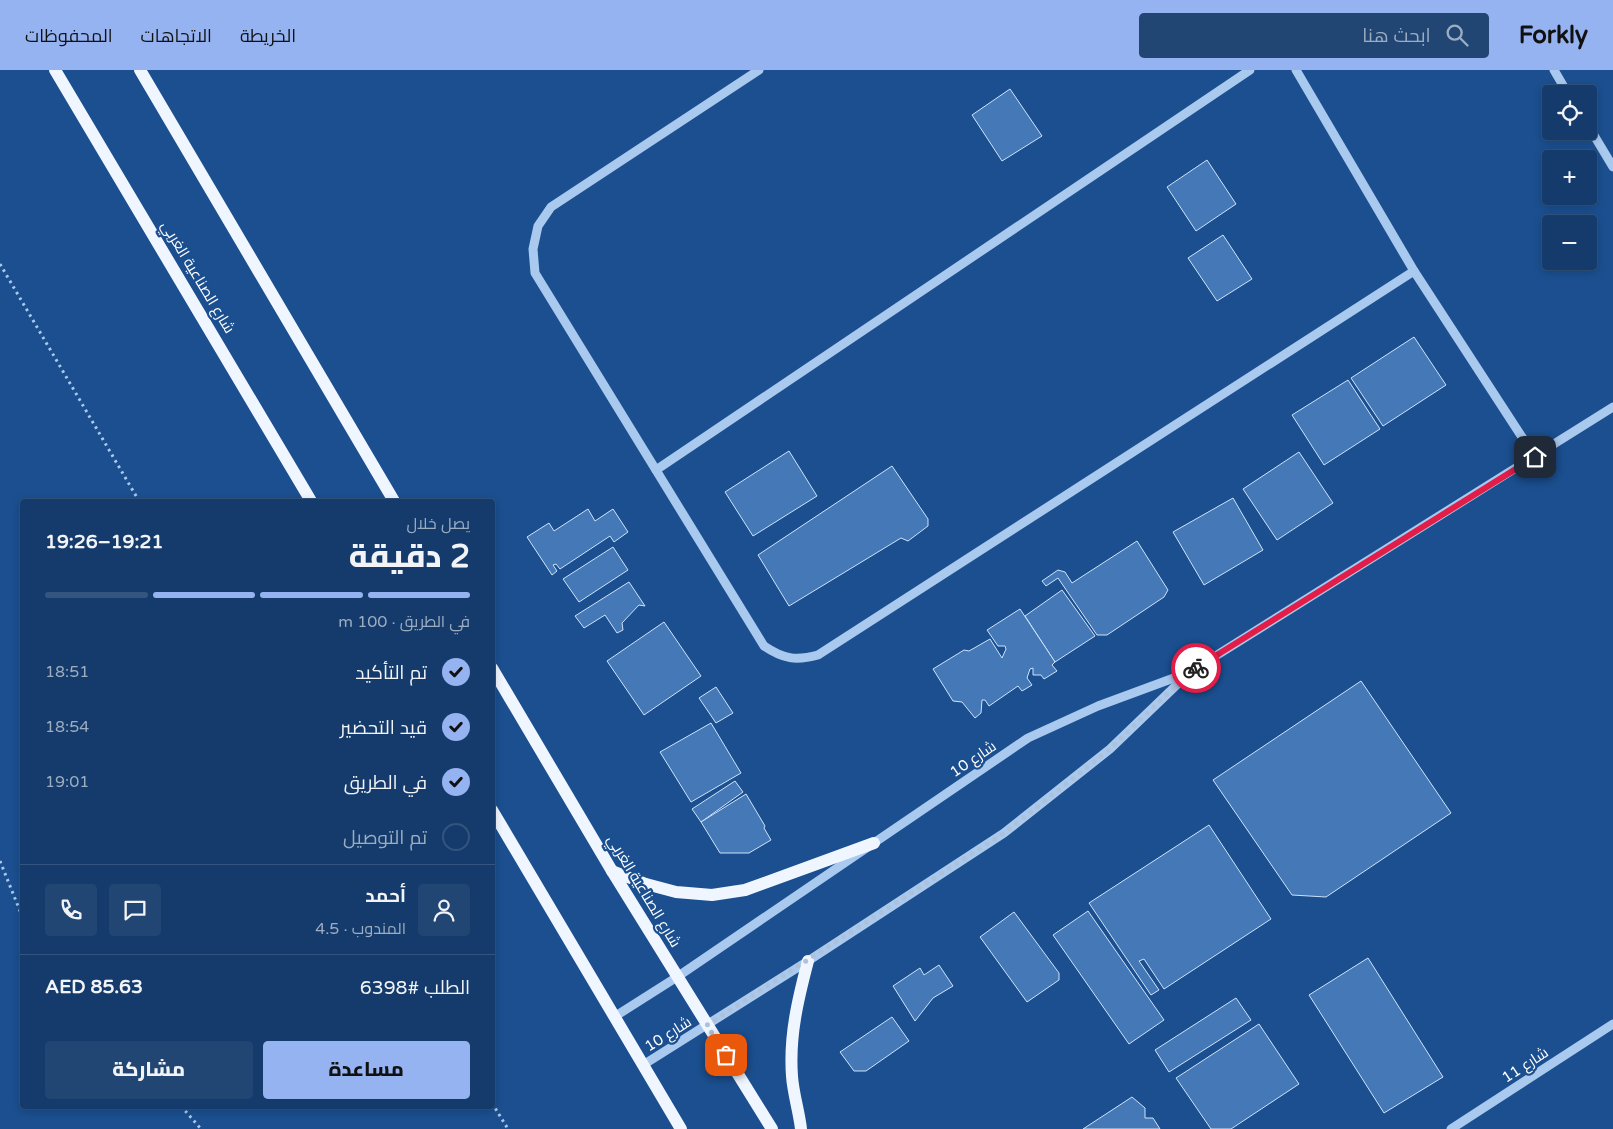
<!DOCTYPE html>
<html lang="ar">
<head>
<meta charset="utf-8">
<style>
  body { margin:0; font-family:"Varela Round",Cairo,sans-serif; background:#214673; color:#f1f3f6; direction:rtl; height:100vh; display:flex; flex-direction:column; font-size:19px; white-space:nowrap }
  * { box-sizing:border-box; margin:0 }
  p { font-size:16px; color:#9dadc1 }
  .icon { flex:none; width:28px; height:28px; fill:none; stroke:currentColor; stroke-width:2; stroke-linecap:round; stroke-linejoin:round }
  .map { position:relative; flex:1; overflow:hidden; direction:ltr }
  .panel { position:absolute; left:20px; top:429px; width:475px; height:610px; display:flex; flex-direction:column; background:#143b6b; border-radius:5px; box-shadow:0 2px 8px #0003,0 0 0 1px #33557e; direction:rtl }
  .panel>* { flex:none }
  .controls { position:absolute; left:1542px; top:15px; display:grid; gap:10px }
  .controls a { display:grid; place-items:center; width:55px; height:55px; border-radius:5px; background:#143b6b; box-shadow:0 2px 8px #0003,0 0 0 1px #33557e; font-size:25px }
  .pin { position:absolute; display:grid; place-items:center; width:42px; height:42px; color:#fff; margin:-21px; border-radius:10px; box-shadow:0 2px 8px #0006 }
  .courier { position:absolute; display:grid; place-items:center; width:50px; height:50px; margin:-25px; border:4px solid #e11d48; border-radius:50%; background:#fff; color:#222; box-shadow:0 1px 6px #0007 }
  .overview em { font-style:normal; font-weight:800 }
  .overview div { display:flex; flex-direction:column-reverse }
  .overview { display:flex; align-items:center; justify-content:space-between; height:85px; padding:0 25px }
  h1 { font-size:32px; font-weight:800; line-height:38px }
  .bar { display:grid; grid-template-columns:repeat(4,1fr); gap:8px 5px; align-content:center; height:60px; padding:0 25px }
  .bar i { height:6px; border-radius:4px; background:#33557e }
  .bar .current { background:#95b2f1 }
  .bar p { grid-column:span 4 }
  .line { display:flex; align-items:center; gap:12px; padding:0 25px; border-top:1px solid #33557e }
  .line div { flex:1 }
  .round { display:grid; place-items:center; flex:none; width:52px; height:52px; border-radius:5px; background:#214673 }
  ol { padding:0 25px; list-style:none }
  li { display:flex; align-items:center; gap:15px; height:55px }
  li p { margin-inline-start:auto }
  li .icon { padding:5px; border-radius:50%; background:#95b2f1; color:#111; stroke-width:4 }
  li:last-child { color:#9dadc1 }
  li i { width:28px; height:28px; border:2px solid #33557e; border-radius:50% }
  .action { display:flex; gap:10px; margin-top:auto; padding:10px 25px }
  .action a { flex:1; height:58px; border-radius:5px; background:#95b2f1; color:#111; font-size:20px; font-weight:800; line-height:58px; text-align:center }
  .action a+a { background:#214673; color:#f1f3f6 }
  header { display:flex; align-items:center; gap:30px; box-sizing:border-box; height:70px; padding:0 25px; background:#95b2f1; color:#111 }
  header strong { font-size:24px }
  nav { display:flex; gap:28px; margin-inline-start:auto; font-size:18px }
  .search { width:350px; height:45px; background:#214673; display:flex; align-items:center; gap:12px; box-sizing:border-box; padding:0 18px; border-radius:5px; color:#9dadc1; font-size:19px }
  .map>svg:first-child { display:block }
</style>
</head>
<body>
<header>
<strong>Forkly</strong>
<div class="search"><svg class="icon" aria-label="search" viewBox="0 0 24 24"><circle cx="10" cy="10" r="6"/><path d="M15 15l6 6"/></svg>ابحث هنا</div>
<nav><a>الخريطة</a><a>الاتجاهات</a><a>المحفوظات</a></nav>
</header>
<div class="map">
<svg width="1613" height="1059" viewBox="0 0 1613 1059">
  <rect width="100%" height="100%" fill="#1b4f8f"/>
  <g fill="#4478b7" stroke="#cfe3fa">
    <polygon points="1010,19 1042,66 1002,91 972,45"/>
    <polygon points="1207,90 1236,134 1196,161 1167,117"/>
    <polygon points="1223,165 1252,209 1217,231 1188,188"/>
    <polygon points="1414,267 1446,315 1383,356 1351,308"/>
    <polygon points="1348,310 1380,359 1324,395 1292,345"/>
    <polygon points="789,381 817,426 753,466 725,422"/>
    <polygon points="1299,382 1333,433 1277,470 1243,419"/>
    <polygon points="892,396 928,449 928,456 908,471 901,468 789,536 758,485"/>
    <polygon points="1233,428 1263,480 1204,515 1173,462"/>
    <polygon points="588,439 595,451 613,439 628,462 614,472 610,466 560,499 556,494 553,495 557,501 552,505 527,467 549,453 554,461"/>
    <polygon points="1137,471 1168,520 1164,527 1107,565 1097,565 1058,508 1046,516 1042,511 1058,500 1065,502 1072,513"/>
    <polygon points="613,477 628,500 579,532 563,509"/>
    <polygon points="629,512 645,536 639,535 622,553 623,560 617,563 605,545 584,558 575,546"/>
    <polygon points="1062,520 1095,566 1055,592 1025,546"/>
    <polygon points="1020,539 1055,592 1052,595 1057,601 1044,609 1041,605 1033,605 1033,598 1030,599 1027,608 1032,615 1022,621 1018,616 989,636 985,630 982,630 981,643 975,648 962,632 953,631 933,599 964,580 969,581 990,569 1002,588 1006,579 1005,576 998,576 987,560"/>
    <polygon points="664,552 701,606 644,645 607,591"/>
    <polygon points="1361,611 1451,743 1326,827 1292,825 1213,710"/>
    <polygon points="716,617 733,643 716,653 699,628"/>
    <polygon points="711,653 741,703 691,732 660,682"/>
    <polygon points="735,711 743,722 701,752 692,739"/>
    <polygon points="746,724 765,756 764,758 771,770 749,783 720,783 701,752"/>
    <polygon points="1209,755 1271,849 1164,919 1144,889 1139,891 1159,920 1151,925 1089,833"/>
    <polygon points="1088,841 1164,950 1129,974 1053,865"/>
    <polygon points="1014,842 1059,903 1059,910 1027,932 980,867"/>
    <polygon points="1368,888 1443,1007 1384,1043 1309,925"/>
    <polygon points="939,895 953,916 933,928 915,951 893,916 920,898 924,905"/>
    <polygon points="1236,928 1251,950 1169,1002 1155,980"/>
    <polygon points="892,947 909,971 866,1001 854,1001 840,982"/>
    <polygon points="1259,954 1299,1014 1231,1059 1211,1059 1176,1008"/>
    <polygon points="1132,1027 1145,1038 1145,1048 1153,1048 1160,1059 1083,1059"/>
  </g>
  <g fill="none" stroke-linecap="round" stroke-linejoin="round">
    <g stroke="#a9c9ee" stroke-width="3" stroke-dasharray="2.5 4" stroke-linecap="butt">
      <polyline points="0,194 139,431"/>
      <polyline points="0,791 22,846"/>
      <polyline points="492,1033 508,1059"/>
      <polyline points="181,1036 201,1059"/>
    </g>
    <g stroke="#a9c9ee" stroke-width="9">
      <path d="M759,0L551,137L538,156L533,179L535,203L764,576C783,589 796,591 818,585L1414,201"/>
      <polyline points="1296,0 1414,201 1535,387"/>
      <polyline points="1554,0 1568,24"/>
      <polyline points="1589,57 1613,97"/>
      <polyline points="656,400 1250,0"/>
      <polyline points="614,947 677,907 1028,668 1098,636 1190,602 1613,337"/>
      <polyline points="643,995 808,891 1004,763 1110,679 1186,606"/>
      <polyline points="1451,1059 1613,954"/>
    </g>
    <g stroke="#f0f6ff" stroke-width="12">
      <polyline points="55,0 311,431"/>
      <polyline points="140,0 394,431"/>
      <polyline points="492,598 612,801 772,1059"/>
      <polyline points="492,740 681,1059"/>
      <polyline points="612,801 646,814 676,822 712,825 745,820 874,773"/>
      <path d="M801,1059C799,1041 793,1023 792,1006C789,966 798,929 808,891"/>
    </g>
  </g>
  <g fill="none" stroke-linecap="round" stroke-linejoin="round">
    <polyline stroke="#afc1d8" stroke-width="5" stroke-dasharray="0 9" points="726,985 707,955 1004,763 1110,679 1190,602 1196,598"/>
    <polyline stroke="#e11d48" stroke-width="6" points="1196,598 1535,387"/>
  </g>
  <g text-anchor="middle" stroke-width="4.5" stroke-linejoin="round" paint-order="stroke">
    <g font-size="15" fill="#fff" stroke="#1b4f8f">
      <text transform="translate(198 207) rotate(59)" y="5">شارع الصناعية الغربي</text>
      <text transform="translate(973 689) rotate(-34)" y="5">شارع 10</text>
      <text transform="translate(644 821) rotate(59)" y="5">شارع الصناعية الغربي</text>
      <text transform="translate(668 964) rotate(-32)" y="5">شارع 10</text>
      <text transform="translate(1525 995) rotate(-33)" y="5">شارع 11</text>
    </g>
  </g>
</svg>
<div class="controls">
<a><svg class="icon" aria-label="locate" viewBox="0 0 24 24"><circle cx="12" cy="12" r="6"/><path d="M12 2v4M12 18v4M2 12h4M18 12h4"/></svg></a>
<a>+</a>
<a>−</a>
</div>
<div class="pin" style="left:726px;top:985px;background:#ea580c"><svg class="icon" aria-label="bag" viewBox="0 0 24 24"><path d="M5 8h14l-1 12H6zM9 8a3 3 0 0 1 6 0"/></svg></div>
<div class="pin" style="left:1535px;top:387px;background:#1f2937"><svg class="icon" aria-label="home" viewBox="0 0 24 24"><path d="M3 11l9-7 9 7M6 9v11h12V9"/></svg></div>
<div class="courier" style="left:1196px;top:598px"><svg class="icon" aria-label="bike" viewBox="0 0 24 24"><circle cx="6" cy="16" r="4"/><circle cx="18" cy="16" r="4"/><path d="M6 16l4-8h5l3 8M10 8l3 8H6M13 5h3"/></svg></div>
<section class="panel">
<div class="overview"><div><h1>2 دقيقة</h1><p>يصل خلال</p></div><em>19:21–19:26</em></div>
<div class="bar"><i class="current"></i><i class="current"></i><i class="current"></i><i></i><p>في الطريق · 100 m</p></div>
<ol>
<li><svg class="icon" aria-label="check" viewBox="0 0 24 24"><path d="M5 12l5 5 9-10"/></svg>تم التأكيد<p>18:51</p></li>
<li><svg class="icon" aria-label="check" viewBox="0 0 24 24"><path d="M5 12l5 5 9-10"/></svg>قيد التحضير<p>18:54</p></li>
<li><svg class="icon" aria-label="check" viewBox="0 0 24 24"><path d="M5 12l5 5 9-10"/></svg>في الطريق<p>19:01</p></li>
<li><i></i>تم التوصيل</li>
</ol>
<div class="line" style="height:90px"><a class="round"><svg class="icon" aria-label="person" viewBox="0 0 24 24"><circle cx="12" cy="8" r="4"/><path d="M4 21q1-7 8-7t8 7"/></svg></a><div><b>أحمد</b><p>المندوب · 4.5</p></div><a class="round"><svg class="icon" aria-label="chat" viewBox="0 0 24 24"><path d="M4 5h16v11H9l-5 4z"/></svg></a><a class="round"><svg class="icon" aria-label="phone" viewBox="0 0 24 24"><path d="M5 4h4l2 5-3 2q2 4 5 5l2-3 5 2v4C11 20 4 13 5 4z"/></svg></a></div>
<div class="line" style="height:65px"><div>الطلب #6398</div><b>AED 85.63</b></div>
<div class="action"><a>مساعدة</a><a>مشاركة</a></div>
</section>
</div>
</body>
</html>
